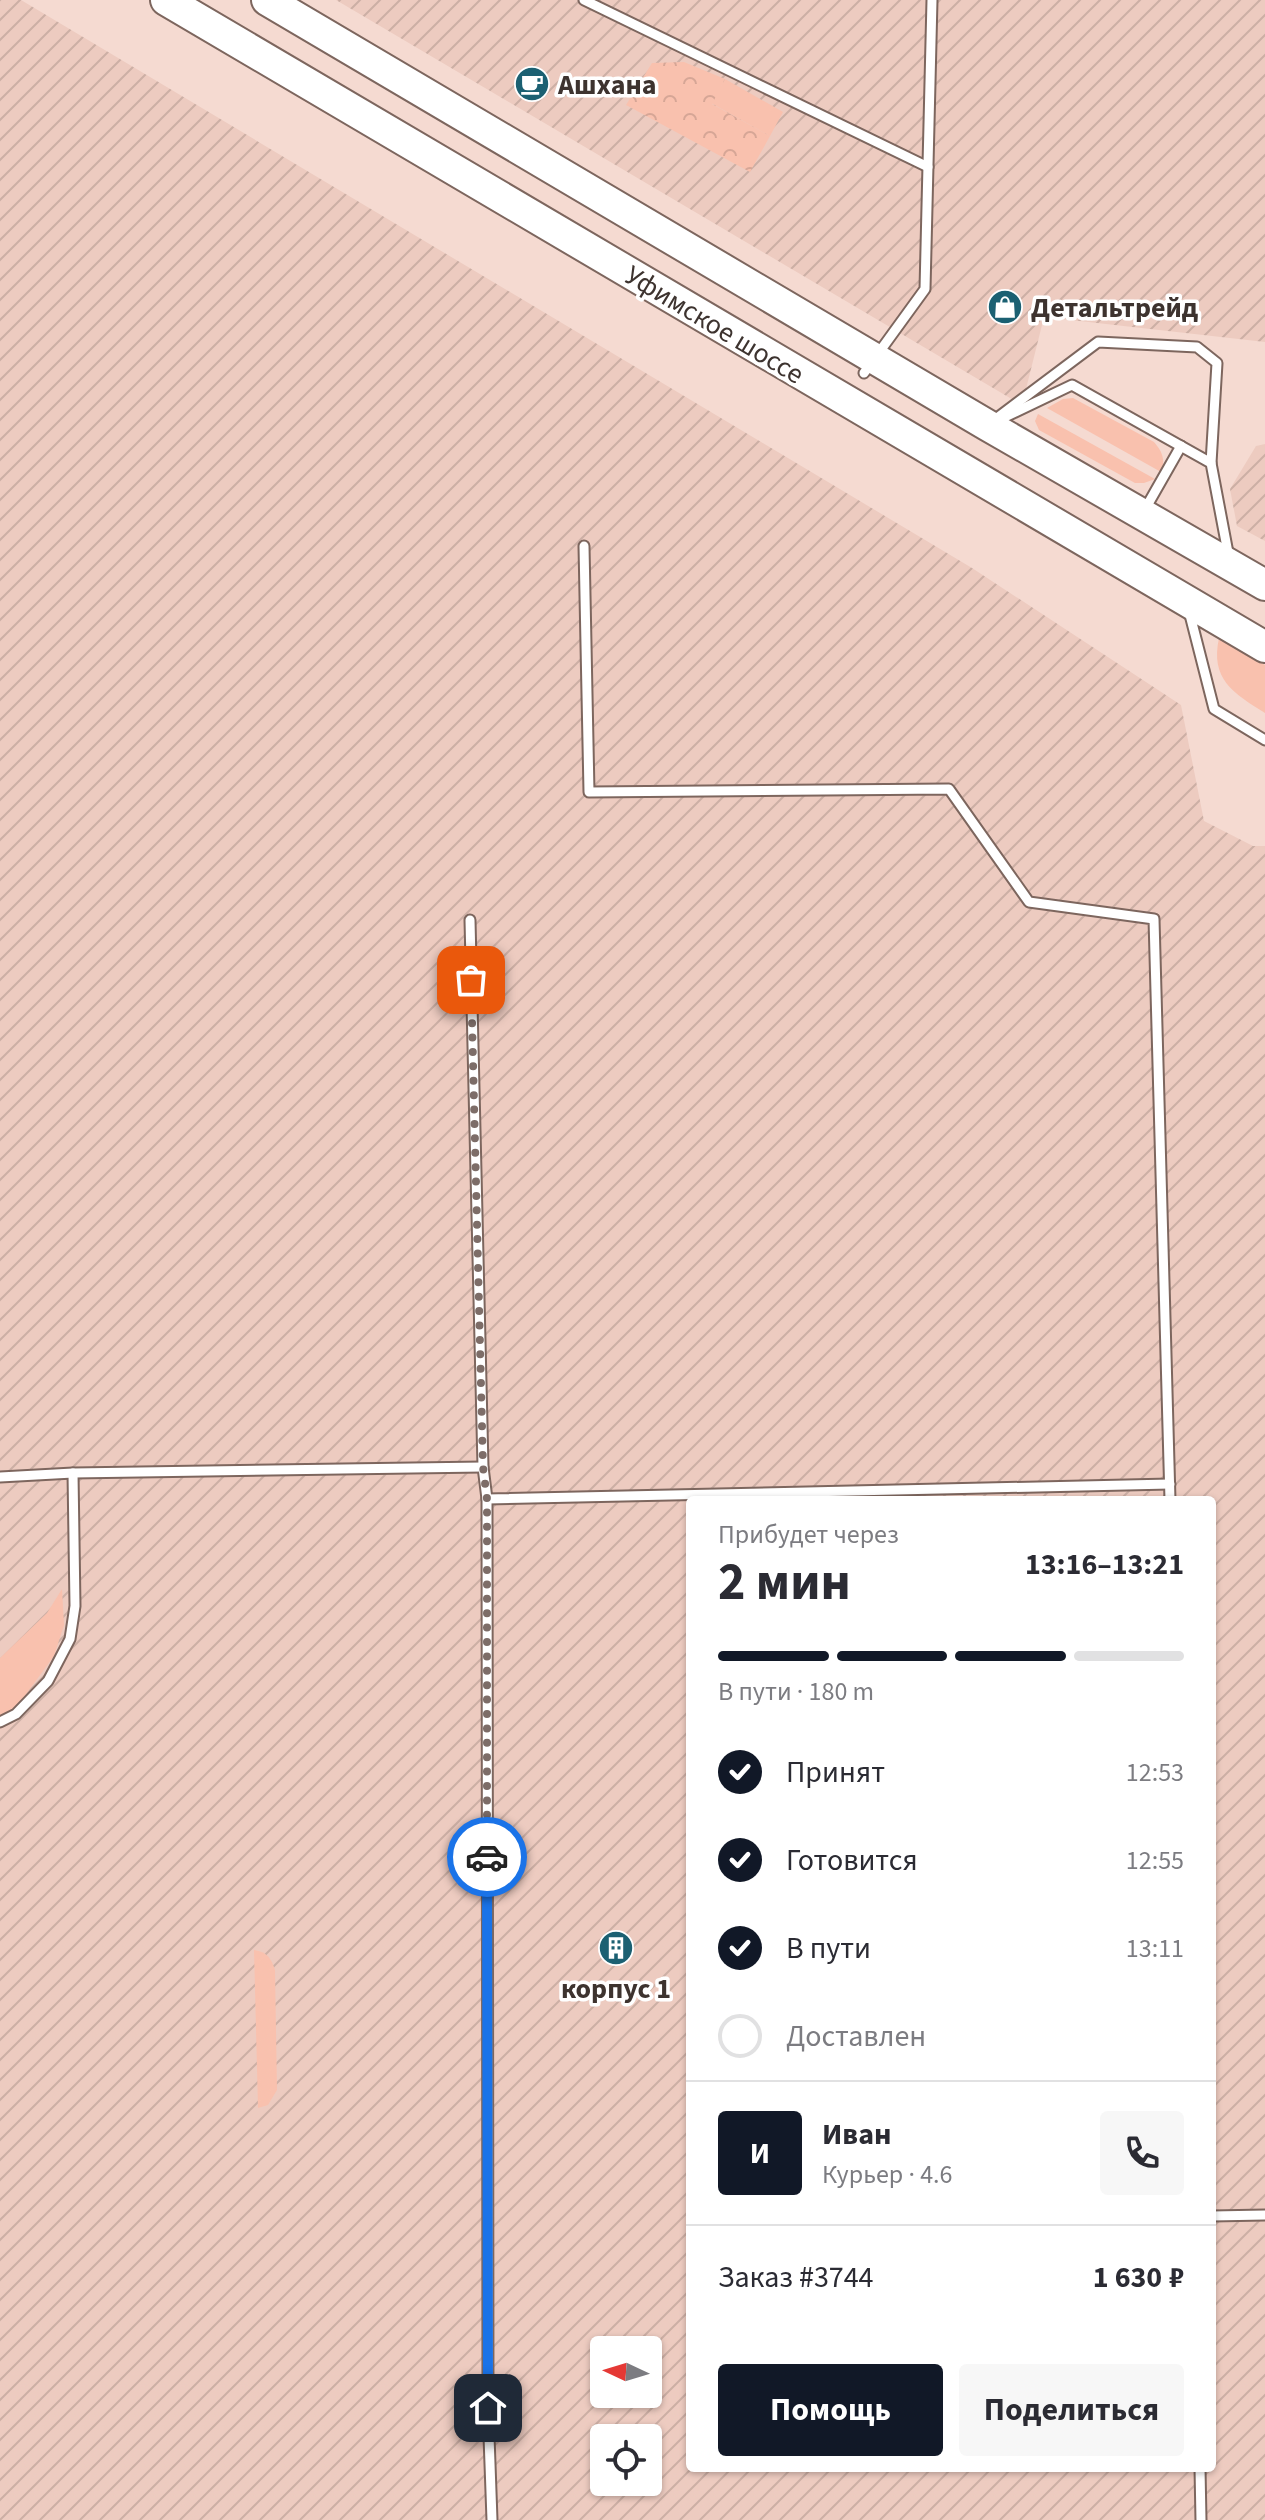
<!DOCTYPE html>
<html lang="ru">
<head>
<meta charset="utf-8">
<style>
  body { margin:0; font-family:"Source Sans 3",sans-serif; background:#f7f7f7; color:#2b2b33; height:100vh; display:flex; flex-direction:column; font-size:30px; white-space:nowrap }
  * { box-sizing:border-box; margin:0 }
  p { font-size:26px; color:#7c7c81 }
  .icon { flex:none; width:44px; height:44px; fill:none; stroke:currentColor; stroke-width:2; stroke-linecap:round; stroke-linejoin:round }
  .map { position:relative; flex:1; overflow:hidden }
  .drawer { position:absolute; left:686px; top:1496px; width:530px; height:976px; display:flex; flex-direction:column; background:#fff; border-radius:8px; box-shadow:0 2px 6px #0004 }
  .drawer>* { flex:none }
  .needle { width:52px; rotate:274deg }
  .controls { position:absolute; left:590px; top:2336px; display:grid; gap:16px }
  .controls a { display:grid; place-items:center; width:72px; height:72px; border-radius:8px; background:#fff; box-shadow:0 2px 6px #0004; font-size:40px }
  .pin { position:absolute; display:grid; place-items:center; width:68px; height:68px; color:#fff; margin:-34px; border-radius:16px; box-shadow:0 4px 12px #0006 }
  .courier { position:absolute; display:grid; place-items:center; width:80px; height:80px; margin:-40px; border:6px solid #1a73e8; border-radius:50%; background:#fff; color:#222; box-shadow:0 2px 10px #0007 }
  .overview em { font-style:normal; font-weight:700 }
  .overview div { display:flex; flex-direction:column-reverse }
  .overview { display:flex; align-items:center; justify-content:space-between; height:136px; padding:0 32px }
  h1 { font-size:52px; font-weight:700; line-height:60px }
  .bar { display:grid; grid-template-columns:repeat(4,1fr); gap:12px 8px; align-content:center; height:96px; padding:0 32px }
  .bar i { height:10px; border-radius:6px; background:#e1e1e2 }
  .bar .active { background:#111827 }
  .bar p { grid-column:span 4 }
  .line { display:flex; align-items:center; gap:20px; padding:0 32px; border-top:2px solid #e1e1e2 }
  .line div { flex:1 }
  .round { display:grid; place-items:center; flex:none; width:84px; height:84px; border-radius:8px; background:#f7f7f7 }
  ol { padding:0 32px; list-style:none }
  li { display:flex; align-items:center; gap:24px; height:88px }
  li p { margin-inline-start:auto }
  li .icon { padding:8px; border-radius:50%; background:#111827; color:#fff; stroke-width:4 }
  li:last-child { color:#7c7c81 }
  li i { width:44px; height:44px; border:4px solid #e1e1e2; border-radius:50% }
  .primary-button { display:flex; gap:16px; margin-top:auto; padding:16px 32px }
  .primary-button a { flex:1; height:92px; border-radius:8px; background:#111827; color:#fff; font-size:32px; font-weight:700; line-height:92px; text-align:center }
  .primary-button a+a { background:#f7f7f7; color:#2b2b33 }
  .map>svg:first-child { display:block }
</style>
</head>
<body>
<div class="map">
<svg width="1265" height="2520" viewBox="0 0 1265 2520">
  <defs>
    <pattern id="industrial-furrows" width="10" height="10" patternUnits="userSpaceOnUse" patternTransform="scale(2)"><rect width="10" height="10" fill="#edcbc0"/><path d="M-1 1l2-2M0 10L10 0M9 11l2-2" fill="none" stroke="#ccafa5"/></pattern>
    <pattern id="forest-crowns" width="20" height="18" patternUnits="userSpaceOnUse" patternTransform="scale(2)"><rect width="20" height="18" fill="#f9c1ae"/><path d="M2 6a3 3 0 1 1 6 0M12 15a3 3 0 1 1 6 0" fill="none" stroke="#d6a696"/></pattern>
  </defs>
  <rect width="100%" height="100%" fill="#f5dad1"/>
  <g fill="url(#industrial-furrows)" fill-rule="evenodd">
    <path d="M0,0H21L972,568L1181,705L1204,821L1253,846H1265V2520H0ZM690,1500H1212V2468H690ZM604,2350H648V2394H604ZM604,2438H648V2482H604Z"/>
    <polygon points="336,0 1265,0 1265,342 1044,317 1022,405"/>
    <polygon points="1265,444 1265,541 1237,526 1230,489 1256,446"/>
  </g>
  <g fill="#f9c1ae">
    <polygon points="725,79 783,112 770,136 711,103"/>
    <path d="M1073,398L1154,442C1162,451 1166,460 1161,472L1047,408L1063,399Z"/>
    <polygon points="1038,414 1155,479 1144,483 1135,483 1039,430 1035,421"/>
    <path d="M1219,638L1265,665V713C1233,693 1210,679 1219,638Z"/>
    <polygon points="62,1589 64,1625 54,1656 13,1712 0,1717 0,1658 47,1613"/>
    <path d="M254,1950C267,1952 271,1958 275,1970L277,2090L268,2105L258,2108Z"/>
  </g>
  <polygon fill="url(#forest-crowns)" points="684,62 725,79 712,104 770,136 750,172 626,105 652,63"/>
  <g fill="none" stroke-linecap="round" stroke-linejoin="round">
    <g stroke="#7d665e" stroke-width="13">
      <g id="service">
        <polyline points="584,0 928,167"/>
        <polyline points="864,373 925,289 932,0"/>
        <polyline points="1005,417 1072,385 1211,463 1229,558"/>
        <polyline points="993,421 1098,342 1197,347 1217,363 1211,463"/>
        <polyline points="1144,511 1181,446"/>
        <polyline points="584,546 589,792 949,789 1029,902 1154,919 1170,1500"/>
        <polyline points="1189,611 1214,709 1265,740"/>
        <polyline points="470,920 483,1467 487,1499 488,2408 492,2520"/>
        <polyline points="0,1477 73,1473 483,1467"/>
        <polyline points="487,1499 1170,1484"/>
        <polyline points="0,1722 16,1714 48,1681 70,1639 75,1606 73,1473"/>
        <polyline points="1212,2216 1265,2215"/>
        <polyline points="1200,2468 1201,2520"/>
      </g>
    </g>
    <g stroke="#7d665e" stroke-width="34">
      <g id="primary">
        <polyline points="166,0 1265,647"/>
        <polyline points="267,0 987,425 1265,585"/>
      </g>
    </g>
    <use href="#service" stroke="#fff" stroke-width="9"/>
    <use href="#primary" stroke="#fff" stroke-width="30"/>
  </g>
  <g fill="none" stroke-linecap="round" stroke-linejoin="round">
    <polyline stroke="#7d6d68" stroke-width="8" stroke-dasharray="0 14.4" points="471,980 483,1467 487,1499 487,1857"/>
    <polyline stroke="#1a73e8" stroke-width="10" points="487,1857 488,2408"/>
  </g>
  <defs>
    <g id="cafe-disc" transform="scale(1.8)"><circle r="9.5" fill="#1b6072" stroke="#fff"/><path d="M-5.5-4.5H6V0H3Q3 3.5 0 3.5H-2.5Q-5.5 3.5-5.5 0ZM3-3.2v2h1.7v-2ZM-6 4.5H4V6H-6Z" fill="#fff"/></g>
    <g id="shop-disc" transform="scale(1.8)"><circle r="9.5" fill="#1b6072" stroke="#fff"/><path d="M-5-2.5h2.3a2.7 3.5 0 0 1 5.4 0H5L5.5 6h-11ZM-1.5-2.5h3a1.5 2.3 0 0 0-3 0Z" fill="#fff"/></g>
    <g id="building-disc" transform="scale(1.8)"><circle r="9.5" fill="#1b6072" stroke="#fff"/><path d="M-4-6H4V6H1V3H-1V6H-4ZM-2.5-4.3h1.7v1.8h-1.7ZM.8-4.3h1.7v1.8H.8ZM-2.5-1h1.7V.8h-1.7ZM.8-1h1.7V.8H.8Z" fill="#fff"/></g>
  </defs>
  <g fill-rule="evenodd">
    <use href="#cafe-disc" x="532" y="84"/>
    <use href="#shop-disc" x="1005" y="307"/>
    <use href="#building-disc" x="616" y="1948"/>
  </g>
  <g text-anchor="middle" stroke-width="7" stroke-linejoin="round" paint-order="stroke">
    <g font-size="28" font-weight="bold" fill="#3d332f" stroke="#fff" text-anchor="start">
      <text x="558" y="94">Ашхана</text>
      <text x="1031" y="317">Детальтрейд</text>
      <text x="616" y="1998" text-anchor="middle">корпус 1</text>
    </g>
    <g font-size="28" fill="#3d332f" stroke="#fff">
      <text transform="translate(715 324) rotate(31)" y="10">Уфимское шоссе</text>
    </g>
  </g>
</svg>
<div class="controls">
<a><svg class="needle" viewBox="-14 -14 28 28"><path d="M0-13l5 13h-10z" fill="#e53935"/><path d="M0 13l5-13h-10z" fill="#7c7c81"/></svg></a>
<a><svg class="icon" aria-label="locate" viewBox="0 0 24 24"><circle cx="12" cy="12" r="6"/><path d="M12 2v4M12 18v4M2 12h4M18 12h4"/></svg></a>
</div>
<div class="pin" style="left:471px;top:980px;background:#ea580c"><svg class="icon" aria-label="bag" viewBox="0 0 24 24"><path d="M5 8h14l-1 12H6zM9 8a3 3 0 0 1 6 0"/></svg></div>
<div class="pin" style="left:488px;top:2408px;background:#1f2937"><svg class="icon" aria-label="home" viewBox="0 0 24 24"><path d="M3 11l9-7 9 7M6 9v11h12V9"/></svg></div>
<div class="courier" style="left:487px;top:1857px"><svg class="icon" aria-label="car" viewBox="0 0 24 24"><path d="M5 17H2v-5l4-1 3-4h7l3 4 3 1v5h-3M9 17h6M6 11h13"/><circle cx="7" cy="17" r="2"/><circle cx="17" cy="17" r="2"/></svg></div>
<section class="drawer">
<div class="overview"><div><h1>2 мин</h1><p>Прибудет через</p></div><em>13:16–13:21</em></div>
<div class="bar"><i class="active"></i><i class="active"></i><i class="active"></i><i></i><p>В пути · 180 m</p></div>
<ol>
<li><svg class="icon" aria-label="check" viewBox="0 0 24 24"><path d="M5 12l5 5 9-10"/></svg>Принят<p>12:53</p></li>
<li><svg class="icon" aria-label="check" viewBox="0 0 24 24"><path d="M5 12l5 5 9-10"/></svg>Готовится<p>12:55</p></li>
<li><svg class="icon" aria-label="check" viewBox="0 0 24 24"><path d="M5 12l5 5 9-10"/></svg>В пути<p>13:11</p></li>
<li><i></i>Доставлен</li>
</ol>
<div class="line" style="height:144px"><b class="round" style="background:#111827;color:#fff">И</b><div><b>Иван</b><p>Курьер · 4.6</p></div><a class="round"><svg class="icon" aria-label="phone" viewBox="0 0 24 24"><path d="M5 4h4l2 5-3 2q2 4 5 5l2-3 5 2v4C11 20 4 13 5 4z"/></svg></a></div>
<div class="line" style="height:104px"><div>Заказ #3744</div><b>1 630 ₽</b></div>
<div class="primary-button"><a>Помощь</a><a>Поделиться</a></div>
</section>
</div>
</body>
</html>
